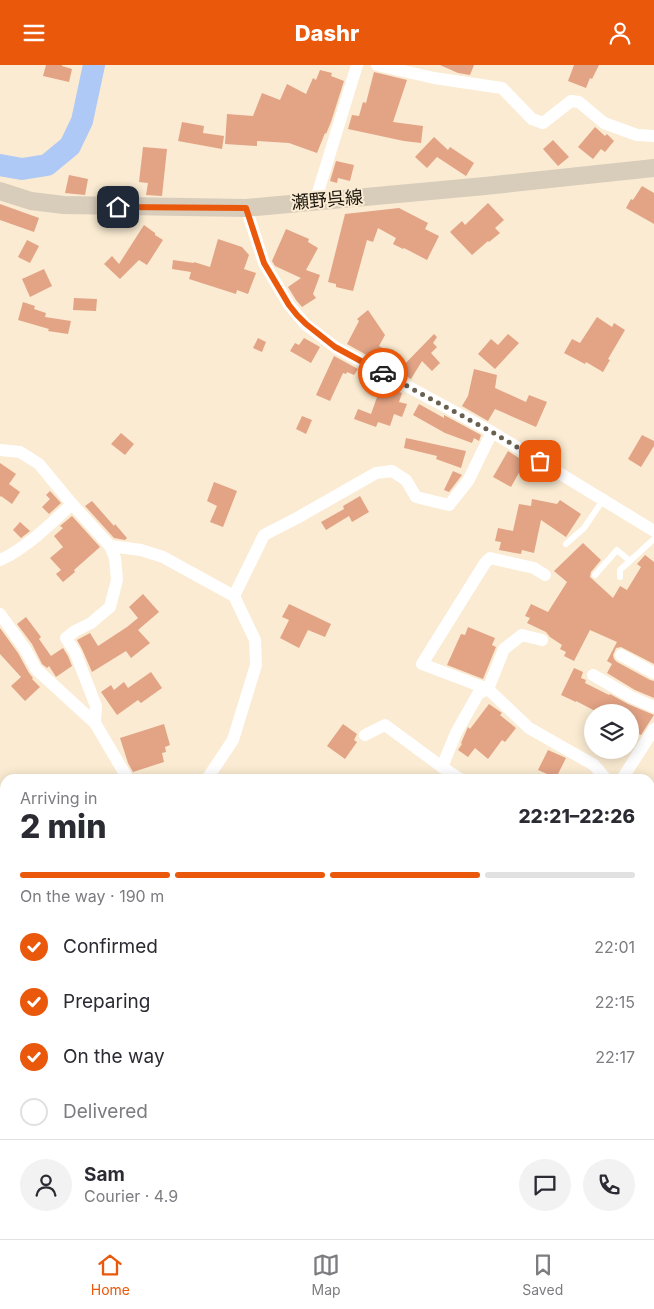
<!DOCTYPE html>
<html lang="en">
<head>
<meta charset="utf-8">
<style>
  body { margin:0; font-family:Inter,"Noto Sans JP",sans-serif; background:#f2f2f3; color:#2b2b33; height:100vh; display:flex; flex-direction:column; font-size:19px; white-space:nowrap }
  * { box-sizing:border-box; margin:0 }
  p { font-size:16px; color:#7c7c81 }
  .icon { flex:none; width:28px; height:28px; fill:none; stroke:currentColor; stroke-width:2; stroke-linecap:round; stroke-linejoin:round }
  .map { position:relative; flex:1; overflow:hidden }
  .panel { position:absolute; left:0px; top:709px; width:655px; height:466px; display:flex; flex-direction:column; background:#fff; border-radius:15px 15px 0 0; box-shadow:0 2px 12px #0003 }
  .panel>* { flex:none }
  .fabs { position:absolute; left:584px; top:639px; display:grid; gap:10px }
  .fabs a { display:grid; place-items:center; width:55px; height:55px; border-radius:50%; background:#fff; box-shadow:0 2px 12px #0003; font-size:25px }
  .pin { position:absolute; display:grid; place-items:center; width:42px; height:42px; color:#fff; margin:-21px; border-radius:10px; box-shadow:0 2px 8px #0006 }
  .courier { position:absolute; display:grid; place-items:center; width:50px; height:50px; margin:-25px; border:4px solid #ea580c; border-radius:50%; background:#fff; color:#222; box-shadow:0 1px 6px #0007 }
  .summary em { font-style:normal; font-weight:800 }
  .summary div { display:flex; flex-direction:column-reverse }
  .summary { display:flex; align-items:center; justify-content:space-between; height:85px; padding:0 20px }
  h1 { font-size:32px; font-weight:800; line-height:38px }
  .bar { display:grid; grid-template-columns:repeat(4,1fr); gap:8px 5px; align-content:center; height:60px; padding:0 20px }
  .bar i { height:6px; border-radius:4px; background:#e1e1e2 }
  .bar .active { background:#ea580c }
  .bar p { grid-column:span 4 }
  .line { display:flex; align-items:center; gap:12px; padding:0 20px; border-top:1px solid #e1e1e2 }
  .line div { flex:1 }
  .round { display:grid; place-items:center; flex:none; width:52px; height:52px; border-radius:26px; background:#f2f2f3 }
  ol { padding:0 20px; list-style:none }
  li { display:flex; align-items:center; gap:15px; height:55px }
  li p { margin-inline-start:auto }
  li .icon { padding:5px; border-radius:50%; background:#ea580c; color:#fff; stroke-width:4 }
  li:last-child { color:#7c7c81 }
  li i { width:28px; height:28px; border:2px solid #e1e1e2; border-radius:50% }
  header { display:flex; justify-content:space-between; align-items:center; height:65px; padding:0 20px; background:#ea580c; color:#fff; font-size:22px; font-weight:800 }
  .tabs { display:flex; justify-content:space-around; align-items:center; height:70px; border-top:1px solid #e1e1e2; background:#fff; font-size:14px; color:#7c7c81 }
  .tabs a { display:grid; justify-items:center; gap:2px }
  .tabs .active { color:#ea580c }
  .map>svg:first-child { display:block }
</style>
</head>
<body>
<header><svg class="icon" aria-label="menu" viewBox="0 0 24 24"><path d="M4 6h16M4 12h16M4 18h16"/></svg>Dashr<svg class="icon" aria-label="person" viewBox="0 0 24 24"><circle cx="12" cy="8" r="4"/><path d="M4 21q1-7 8-7t8 7"/></svg></header>
<div class="map">
<svg width="654" height="1174" viewBox="0 0 654 1174">
  <rect width="100%" height="100%" fill="#faebd2"/>
  <polygon fill="#c1edba" points="0,832 5,832 5,949 0,954"/>
  <polygon fill="#aec9f6" points="5,1119 5,1149 0,1151 0,1122"/>
  <g fill="none" stroke-linecap="round" stroke-linejoin="round">
    <polyline stroke="#aec9f6" stroke-width="22" points="0,100 22,104 47,100 70,81 82,56 94,0"/>
  </g>
  <g fill="#e3a385">
    <polygon points="46,0 62,0 62,1 72,4 69,17 43,11"/>
    <polygon points="440,0 474,0 470,10 458,8"/>
    <polygon points="574,0 599,0 592,14 590,13 586,23 568,16"/>
    <polygon points="320,5 332,8 331,11 344,16 331,57 326,69 325,68 317,88 289,78 257,76 257,81 225,79 227,49 253,51 262,28 280,35 287,19 306,29 313,13 316,15"/>
    <polygon points="374,7 407,15 393,57 423,61 421,78 404,76 348,64 352,50 359,51 363,37 366,38"/>
    <polygon points="182,57 204,61 203,68 224,71 222,84 178,76"/>
    <polygon points="595,62 605,71 607,69 614,76 605,87 601,84 593,94 578,82"/>
    <polygon points="434,72 448,85 450,82 474,98 466,111 437,92 427,103 415,92"/>
    <polygon points="553,75 569,92 558,101 543,84"/>
    <polygon points="143,82 167,84 162,131 146,130 148,118 139,117"/>
    <polygon points="336,96 354,100 350,116 338,113 337,118 330,116"/>
    <polygon points="69,110 88,114 85,130 65,128"/>
    <polygon points="642,121 654,128 654,159 626,143 631,134 633,135"/>
    <polygon points="488,138 504,155 495,163 500,168 489,177 488,176 472,190 450,167 462,156 465,160"/>
    <polygon points="0,139 39,153 34,167 0,155"/>
    <polygon points="399,143 428,158 425,164 439,171 427,195 404,183 403,184 393,179 396,173 378,163 373,177 367,175 353,226 336,222 336,219 328,217 345,149"/>
    <polygon points="144,160 155,168 155,170 163,175 147,200 139,195 120,214 104,199 112,191 119,199"/>
    <polygon points="286,164 309,174 308,177 318,183 306,205 320,210 313,229 316,233 302,242 296,235 288,222 301,213 275,201 272,196"/>
    <polygon points="218,174 242,182 249,190 244,204 256,208 248,229 237,225 236,229 189,214 191,207 172,204 173,195 194,198 194,197 210,202"/>
    <polygon points="27,175 39,181 30,198 18,192"/>
    <polygon points="44,204 52,221 30,232 22,214"/>
    <polygon points="74,233 97,234 96,246 73,245"/>
    <polygon points="23,237 35,241 34,244 46,248 45,252 71,256 68,269 48,266 49,264 18,255"/>
    <polygon points="368,245 385,270 379,281 396,290 388,300 380,295 379,297 347,279 359,256 357,254"/>
    <polygon points="597,252 612,262 614,258 625,265 608,294 610,295 603,307 586,297 585,299 564,288 572,274 580,278"/>
    <polygon points="434,269 437,272 433,278 437,282 431,288 440,298 432,306 422,296 411,314 398,306"/>
    <polygon points="508,269 519,278 495,304 478,289 491,274 498,280"/>
    <polygon points="258,273 266,277 262,287 253,283"/>
    <polygon points="304,273 320,282 311,298 290,286 295,278 299,280"/>
    <polygon points="334,291 358,304 354,310 347,307 346,309 343,308 330,336 316,330"/>
    <polygon points="474,304 497,310 495,323 526,337 529,330 547,337 536,362 495,344 488,356 462,341 468,331"/>
    <polygon points="381,321 402,328 399,337 407,339 402,352 394,349 390,361 378,357 376,362 354,354 358,344 371,349"/>
    <polygon points="419,339 444,353 444,350 481,370 479,376 474,373 472,378 445,368 413,350"/>
    <polygon points="302,351 312,355 306,369 296,364"/>
    <polygon points="121,368 134,379 125,390 111,379"/>
    <polygon points="642,370 654,376 654,381 641,402 628,394"/>
    <polygon points="406,373 466,386 461,403 436,394 437,391 404,383"/>
    <polygon points="508,386 525,397 511,422 493,412"/>
    <polygon points="0,398 16,409 9,419 20,427 12,439 1,431 0,432"/>
    <polygon points="453,406 462,410 449,427 444,425"/>
    <polygon points="214,417 237,426 223,462 210,457 217,441 207,436"/>
    <polygon points="50,426 61,438 49,449 42,442 50,434 46,430"/>
    <polygon points="360,431 369,447 352,457 349,451 326,465 321,457 344,444 343,441"/>
    <polygon points="532,434 557,439 560,435 581,449 566,472 541,455 534,488 522,485 521,489 499,485 501,477 495,476 498,463 513,466 519,439 531,441"/>
    <polygon points="92,436 114,461 115,459 127,473 125,475 114,473 85,441"/>
    <polygon points="72,451 100,482 74,505 75,507 63,517 56,509 61,505 50,493 63,482 54,471 63,463 60,461"/>
    <polygon points="20,457 30,466 21,473 13,465"/>
    <polygon points="583,478 601,495 591,507 590,512 613,533 620,521 627,525 641,502 637,499 645,490 654,497 654,599 621,582 616,583 613,590 614,594 617,597 650,615 654,616 654,633 635,625 607,608 612,599 607,596 617,577 590,565 574,596 564,591 566,587 560,584 562,580 550,572 546,567 527,558 530,553 525,551 531,539 548,547 567,517 554,506"/>
    <polygon points="143,529 159,547 138,565 150,578 131,593 126,586 92,607 82,584 77,575 90,568 98,581 127,562 138,553 129,542"/>
    <polygon points="289,539 331,559 325,572 308,565 299,583 280,573 289,555 282,552"/>
    <polygon points="26,552 41,572 39,574 51,591 63,583 68,591 72,601 56,612 49,601 47,603 42,599 32,579 17,559"/>
    <polygon points="468,562 495,573 492,580 496,582 483,614 447,600 461,569 465,570"/>
    <polygon points="0,563 18,588 29,608 33,613 32,614 40,622 25,636 11,621 21,612 0,589"/>
    <polygon points="574,603 583,607 581,613 586,615 585,618 609,630 610,629 628,639 654,650 641,670 630,664 630,648 599,648 576,636 576,637 561,630"/>
    <polygon points="151,607 162,623 141,638 138,635 117,650 101,627 111,620 114,625 124,617 128,623"/>
    <polygon points="489,639 502,648 500,650 516,663 505,677 502,675 488,694 475,683 468,692 458,685 462,679 461,678 468,662 470,664"/>
    <polygon points="164,659 170,680 165,682 166,687 162,688 164,697 133,707 128,698 120,673"/>
    <polygon points="343,659 357,669 354,675 357,677 345,694 327,681"/>
    <polygon points="548,685 566,693 556,713 538,705"/>
  </g>
  <g fill="none" stroke-linecap="round" stroke-linejoin="round">
    <g stroke="#fff" stroke-width="6">
      <polyline points="566,479 584,463 603,435"/>
      <polyline points="595,510 617,485 630,496"/>
      <polyline points="620,512 620,505 654,474"/>
    </g>
    <g stroke="#fff" stroke-width="12">
      <polyline points="377,0 434,13 502,23 532,54 543,58 571,36 579,37 604,58 637,70 654,71"/>
      <polyline points="315,137 357,0"/>
      <polyline points="246,143 264,198 289,240 305,259 335,282 492,367 654,466"/>
      <polyline points="0,385 20,387 39,399 72,439 110,481 115,493 117,515 110,542 91,558 75,566 66,573 75,587 96,641 95,658"/>
      <polyline points="110,481 141,485 163,492 234,531 264,470 297,453 376,408 392,406 406,415 416,432 449,440 468,416 492,367"/>
      <path d="M0,495C25,484 52,458 72,439"/>
      <polyline points="0,549 25,584 36,604 95,658 128,714"/>
      <polyline points="542,575 522,570 504,584 488,624 529,663 594,700 606,714"/>
      <polyline points="621,590 654,608"/>
      <polyline points="593,610 631,632 654,642"/>
      <polyline points="365,670 385,660 442,702 460,714"/>
      <polyline points="442,702 456,668 478,629 488,624 422,599 485,498 490,493 534,503 545,510"/>
      <polyline points="207,714 233,675 256,600 255,575 234,531"/>
      <polyline points="622,714 654,664"/>
      <polyline points="650,923 654,927"/>
      <polyline points="650,1031 654,1030"/>
      <polyline points="0,1162 5,1160"/>
      <polyline points="222,1174 229,1170"/>
    </g>
    <polyline stroke="#d8ccbb" stroke-width="18" points="0,126 31,136 64,140 246,143 485,121 654,103"/>
  </g>
  <g fill="none" stroke-linecap="round" stroke-linejoin="round">
    <polyline stroke="#686051" stroke-width="5" stroke-dasharray="0 9" points="383,308 492,367 540,396"/>
    <polyline stroke="#ea580c" stroke-width="6" points="118,142 246,143 264,198 289,240 297,250 306,259 335,282 383,308"/>
  </g>
  <g text-anchor="middle" stroke-width="4" stroke-linejoin="round" paint-order="stroke">
    <g font-size="18" fill="#1a150c" stroke="#faebd2">
      <text transform="translate(327 135) rotate(-5)" y="6">瀬野呉線</text>
    </g>
  </g>
</svg>
<div class="fabs">
<a><svg class="icon" aria-label="layers" viewBox="0 0 24 24"><path d="M12 4l9 5-9 5-9-5zM3 14l9 5 9-5"/></svg></a>
</div>
<div class="pin" style="left:540px;top:396px;background:#ea580c"><svg class="icon" aria-label="bag" viewBox="0 0 24 24"><path d="M5 8h14l-1 12H6zM9 8a3 3 0 0 1 6 0"/></svg></div>
<div class="pin" style="left:118px;top:142px;background:#1f2937"><svg class="icon" aria-label="home" viewBox="0 0 24 24"><path d="M3 11l9-7 9 7M6 9v11h12V9"/></svg></div>
<div class="courier" style="left:383px;top:308px"><svg class="icon" aria-label="car" viewBox="0 0 24 24"><path d="M5 17H2v-5l4-1 3-4h7l3 4 3 1v5h-3M9 17h6M6 11h13"/><circle cx="7" cy="17" r="2"/><circle cx="17" cy="17" r="2"/></svg></div>
<section class="panel">
<div class="summary"><div><h1>2 min</h1><p>Arriving in</p></div><em>22:21–22:26</em></div>
<div class="bar"><i class="active"></i><i class="active"></i><i class="active"></i><i></i><p>On the way · 190 m</p></div>
<ol>
<li><svg class="icon" aria-label="check" viewBox="0 0 24 24"><path d="M5 12l5 5 9-10"/></svg>Confirmed<p>22:01</p></li>
<li><svg class="icon" aria-label="check" viewBox="0 0 24 24"><path d="M5 12l5 5 9-10"/></svg>Preparing<p>22:15</p></li>
<li><svg class="icon" aria-label="check" viewBox="0 0 24 24"><path d="M5 12l5 5 9-10"/></svg>On the way<p>22:17</p></li>
<li><i></i>Delivered</li>
</ol>
<div class="line" style="height:90px"><a class="round"><svg class="icon" aria-label="person" viewBox="0 0 24 24"><circle cx="12" cy="8" r="4"/><path d="M4 21q1-7 8-7t8 7"/></svg></a><div><b>Sam</b><p>Courier · 4.9</p></div><a class="round"><svg class="icon" aria-label="chat" viewBox="0 0 24 24"><path d="M4 5h16v11H9l-5 4z"/></svg></a><a class="round"><svg class="icon" aria-label="phone" viewBox="0 0 24 24"><path d="M5 4h4l2 5-3 2q2 4 5 5l2-3 5 2v4C11 20 4 13 5 4z"/></svg></a></div>
</section>
</div>
<nav class="tabs">
<a class="active"><svg class="icon" aria-label="home" viewBox="0 0 24 24"><path d="M3 11l9-7 9 7M6 9v11h12V9"/></svg>Home</a>
<a><svg class="icon" aria-label="map" viewBox="0 0 24 24"><path d="M3 6l6-2 6 2 6-2v14l-6 2-6-2-6 2zM9 4v14M15 6v14"/></svg>Map</a>
<a><svg class="icon" aria-label="saved" viewBox="0 0 24 24"><path d="M7 4h10v16l-5-4-5 4z"/></svg>Saved</a>
</nav>
</body>
</html>
